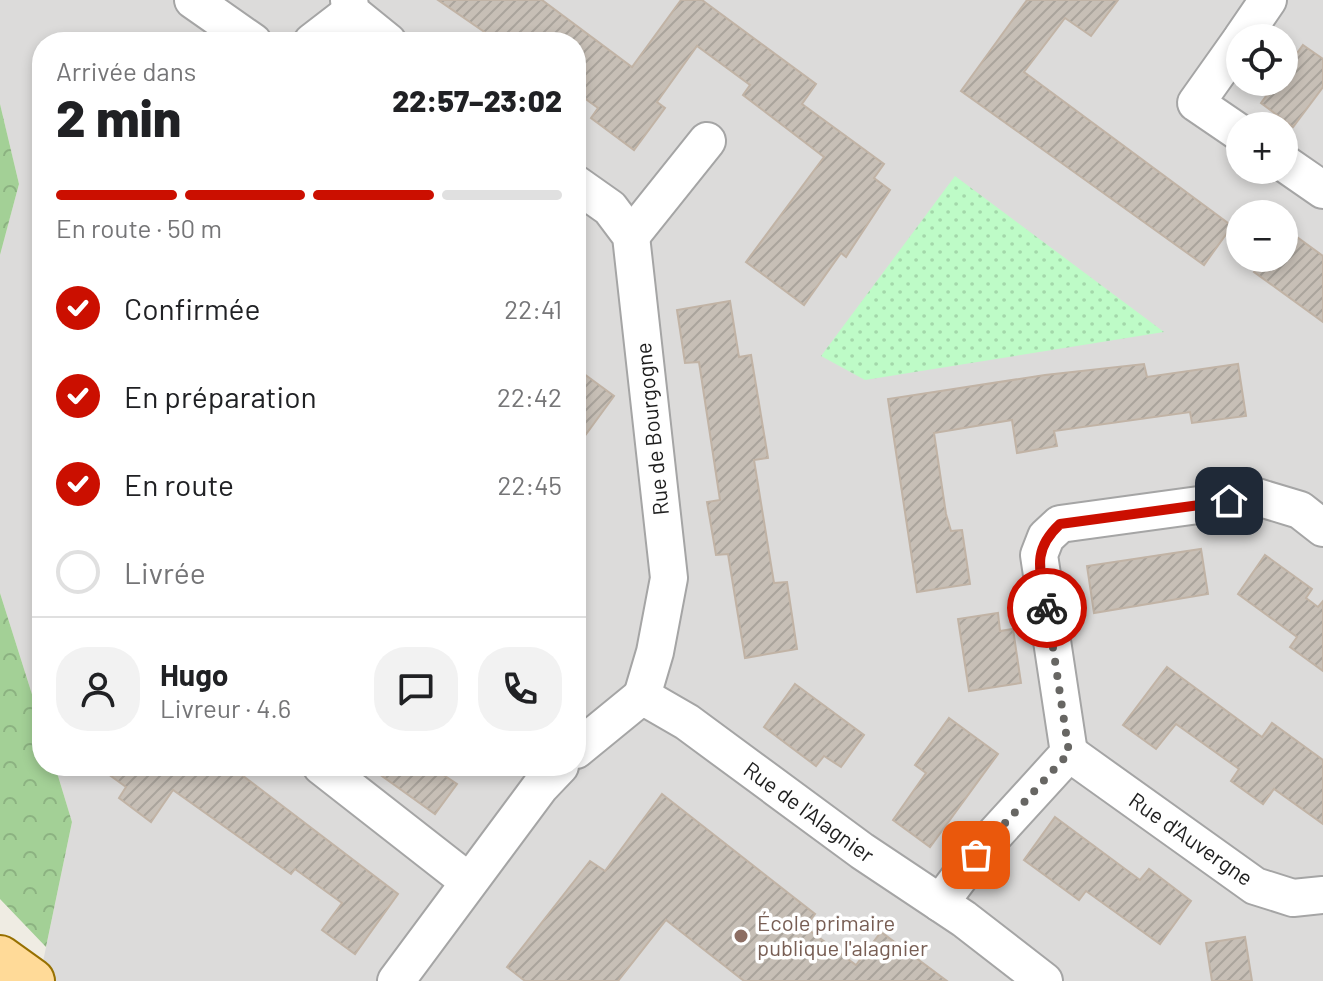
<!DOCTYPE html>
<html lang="fr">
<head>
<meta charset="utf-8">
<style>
  body { margin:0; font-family:Barlow,sans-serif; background:#f2f2f2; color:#202124; height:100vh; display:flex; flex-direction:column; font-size:30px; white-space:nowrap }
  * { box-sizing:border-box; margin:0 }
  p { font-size:26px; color:#757577 }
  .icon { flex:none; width:44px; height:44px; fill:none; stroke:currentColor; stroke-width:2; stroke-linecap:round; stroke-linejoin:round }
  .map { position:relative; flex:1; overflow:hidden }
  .panel { position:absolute; left:32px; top:32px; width:554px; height:744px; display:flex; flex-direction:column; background:#fff; border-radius:32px; box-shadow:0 4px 12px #0003 }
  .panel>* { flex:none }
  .buttons { position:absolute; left:1226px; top:24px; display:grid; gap:16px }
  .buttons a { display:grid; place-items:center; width:72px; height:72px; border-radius:50%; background:#fff; box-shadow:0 4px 12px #0003; font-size:40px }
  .pin { position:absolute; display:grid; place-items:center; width:68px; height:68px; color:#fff; margin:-34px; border-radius:16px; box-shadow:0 4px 12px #0006 }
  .courier { position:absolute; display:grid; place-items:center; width:80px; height:80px; margin:-40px; border:6px solid #cb0f00; border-radius:50%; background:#fff; color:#222; box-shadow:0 2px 10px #0007 }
  .headline em { font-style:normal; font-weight:800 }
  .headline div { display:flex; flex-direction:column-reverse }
  .headline { display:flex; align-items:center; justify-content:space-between; height:136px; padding:0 24px }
  h1 { font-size:52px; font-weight:800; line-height:60px }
  .bar { display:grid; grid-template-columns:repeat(4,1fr); gap:12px 8px; align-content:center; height:96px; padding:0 24px }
  .bar i { height:10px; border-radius:6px; background:#e0e0e0 }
  .bar .current { background:#cb0f00 }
  .bar p { grid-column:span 4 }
  .line { display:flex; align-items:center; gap:20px; padding:0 24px; border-top:2px solid #e0e0e0 }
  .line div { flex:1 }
  .round { display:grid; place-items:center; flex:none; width:84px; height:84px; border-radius:32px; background:#f2f2f2 }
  ol { padding:0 24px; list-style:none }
  li { display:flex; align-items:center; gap:24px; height:88px }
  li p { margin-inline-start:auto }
  li .icon { padding:8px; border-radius:50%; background:#cb0f00; color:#fff; stroke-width:4 }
  li:last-child { color:#757577 }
  li i { width:44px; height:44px; border:4px solid #e0e0e0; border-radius:50% }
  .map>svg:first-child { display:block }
</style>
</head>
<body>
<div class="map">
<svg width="1323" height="981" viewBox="0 0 1323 981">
  <defs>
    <pattern id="forest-crowns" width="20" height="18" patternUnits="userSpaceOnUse" patternTransform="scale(2)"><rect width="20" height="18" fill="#a3d096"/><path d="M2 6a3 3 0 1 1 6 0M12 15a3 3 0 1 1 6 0" fill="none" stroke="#8cb281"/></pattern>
    <pattern id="park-dots" width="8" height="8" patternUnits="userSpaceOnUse" patternTransform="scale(2)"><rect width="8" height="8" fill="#befbc7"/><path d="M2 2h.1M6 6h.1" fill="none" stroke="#a3d7aa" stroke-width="1.8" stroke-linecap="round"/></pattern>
    <pattern id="building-hatch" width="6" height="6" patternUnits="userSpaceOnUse" patternTransform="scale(2)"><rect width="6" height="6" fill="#c7bfb6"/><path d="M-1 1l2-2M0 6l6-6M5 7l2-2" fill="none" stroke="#aaa49c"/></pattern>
  </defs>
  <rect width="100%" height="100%" fill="#efece3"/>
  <path fill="#dcdbda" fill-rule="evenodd" d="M0,0H1323V981H39L72,822L55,766H576V42H42V726L0,593V255L19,184L0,104ZM1240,38H1284V82H1240ZM1240,126H1284V170H1240ZM1240,214H1284V258H1240Z"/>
  <g fill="url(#forest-crowns)">
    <polygon points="0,104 19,184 0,255"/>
    <polygon points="0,593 42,726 42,766 55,766 72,822 46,947 0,899"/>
  </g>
  <polygon fill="url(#park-dots)" points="955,176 1164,332 865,380 821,356"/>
  <g fill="url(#building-hatch)" stroke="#c1b3a5" stroke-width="2">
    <polygon points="438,0 542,0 632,67 681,0 702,0 816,84 802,104 884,164 874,178 890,190 846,257 841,253 804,305 746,262 824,157 743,95 750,85 697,46 657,102 665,108 634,150 591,118 598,108 576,92 576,42 499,42"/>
    <polygon points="1027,0 1118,0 1091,36 1065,18 1024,72 1232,226 1204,265 961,91"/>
    <polygon points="1303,45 1323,59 1323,87 1293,127 1261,103 1276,82 1284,82 1284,71"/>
    <polygon points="1286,229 1323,256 1323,322 1254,272 1265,258 1284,258"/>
    <polygon points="730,301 739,357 751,355 768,458 754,460 774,583 787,582 797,649 745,658 728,554 716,555 707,502 720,500 699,362 685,363 677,310"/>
    <polygon points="1144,364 1147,377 1238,364 1246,416 1192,423 1190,412 1054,431 1057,446 1017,453 1012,420 934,433 946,514 951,531 962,530 970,584 917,592 888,399 1045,375"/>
    <polygon points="576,368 614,396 576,448"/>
    <polygon points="1201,549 1208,594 1094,613 1087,566"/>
    <polygon points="1265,555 1312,589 1306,598 1318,607 1323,601 1323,671 1290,647 1297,637 1238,594"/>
    <polygon points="998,613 1000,631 1013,629 1021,683 969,691 958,619"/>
    <polygon points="1167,667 1262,737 1272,723 1323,760 1323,824 1274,789 1263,804 1231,781 1239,769 1176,724 1156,749 1123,725"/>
    <polygon points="795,684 864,735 841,767 824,756 816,766 764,727"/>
    <polygon points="949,718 998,754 930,847 893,820 926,773 915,765"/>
    <polygon points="97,766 230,766 398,894 355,954 322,930 342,903 295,869 291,874 173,790 151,822 119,798 126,787"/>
    <polygon points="368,766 430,766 457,784 435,814"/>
    <polygon points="662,794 815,914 805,927 856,965 881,932 947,981 744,981 666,920 618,981 525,981 507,967 590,861 605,871"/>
    <polygon points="1055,817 1140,880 1149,869 1191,901 1160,944 1086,891 1079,900 1024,860"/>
    <polygon points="1245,937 1252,981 1212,981 1206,943"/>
  </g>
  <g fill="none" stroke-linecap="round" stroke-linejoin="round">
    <g stroke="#a5a5a5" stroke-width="40">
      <g id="street">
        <polyline points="193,0 253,42"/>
        <polyline points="349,0 351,12 388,42"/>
        <polyline points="1242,38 1268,0"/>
        <polyline points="1240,41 1196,103 1240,133"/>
        <polyline points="312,42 351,12"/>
        <polyline points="1284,163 1323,190"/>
        <polyline points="576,184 610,208 631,236 669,578 655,652 642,696"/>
        <polyline points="631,236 707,141"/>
        <polyline points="576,750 642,696 687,722 862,851 964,919 1044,981"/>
        <polyline points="1069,753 1255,886 1293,898 1323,895"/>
        <polyline points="321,766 468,881"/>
        <polyline points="940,903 976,855 1069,753 1039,555 1046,537 1060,524 1257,497 1300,510 1323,528"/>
        <polyline points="396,981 540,787 560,766"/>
      </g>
    </g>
    <g stroke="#977000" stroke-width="48">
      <polyline id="primary" points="0,958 32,981"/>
    </g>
    <use href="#street" stroke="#fff" stroke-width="36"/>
    <use href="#primary" stroke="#ffda98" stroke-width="44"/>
  </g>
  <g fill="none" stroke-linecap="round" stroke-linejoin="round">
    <polyline stroke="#676663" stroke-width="8" stroke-dasharray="0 14.4" points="976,855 1069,753 1047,608"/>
    <path stroke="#cb0f00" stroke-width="10" d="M1047,608C1041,572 1030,552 1060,524L1229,501"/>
  </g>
  <circle fill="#8d6e63" stroke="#fff" stroke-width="3" cx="741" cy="936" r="8"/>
  <g text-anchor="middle" stroke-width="7" stroke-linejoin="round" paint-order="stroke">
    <g font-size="22" fill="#1e1e1e" stroke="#fff">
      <text transform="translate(652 429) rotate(-96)" y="8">Rue de Bourgogne</text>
      <text transform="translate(809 812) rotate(36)" y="8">Rue de l'Alagnier</text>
      <text transform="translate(1191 839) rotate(35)" y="8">Rue d'Auvergne</text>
    </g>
    <g font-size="22" fill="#785e54" stroke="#fff" text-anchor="start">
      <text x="757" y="931">École primaire<tspan x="757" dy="25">publique l'alagnier</tspan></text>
    </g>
  </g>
</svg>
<div class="buttons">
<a><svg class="icon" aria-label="locate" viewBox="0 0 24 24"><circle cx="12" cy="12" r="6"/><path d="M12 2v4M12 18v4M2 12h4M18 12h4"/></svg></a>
<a>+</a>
<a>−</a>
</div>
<div class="pin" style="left:976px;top:855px;background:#ea580c"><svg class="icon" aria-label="bag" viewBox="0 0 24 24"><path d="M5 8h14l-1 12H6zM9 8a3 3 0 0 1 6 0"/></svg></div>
<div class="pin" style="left:1229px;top:501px;background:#1f2937"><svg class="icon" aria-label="home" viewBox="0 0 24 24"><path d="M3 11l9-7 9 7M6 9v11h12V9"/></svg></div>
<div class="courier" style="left:1047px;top:608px"><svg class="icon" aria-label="bike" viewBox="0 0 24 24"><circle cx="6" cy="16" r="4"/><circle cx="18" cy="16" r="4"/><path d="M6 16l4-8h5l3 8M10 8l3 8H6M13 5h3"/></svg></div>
<section class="panel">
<div class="headline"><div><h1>2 min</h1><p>Arrivée dans</p></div><em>22:57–23:02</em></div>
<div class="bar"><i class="current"></i><i class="current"></i><i class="current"></i><i></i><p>En route · 50 m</p></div>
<ol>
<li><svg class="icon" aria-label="check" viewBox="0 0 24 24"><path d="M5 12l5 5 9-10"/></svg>Confirmée<p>22:41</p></li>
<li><svg class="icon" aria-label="check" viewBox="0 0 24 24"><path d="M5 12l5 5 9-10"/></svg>En préparation<p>22:42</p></li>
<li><svg class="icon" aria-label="check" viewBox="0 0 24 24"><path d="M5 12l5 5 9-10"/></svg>En route<p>22:45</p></li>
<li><i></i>Livrée</li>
</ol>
<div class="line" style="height:144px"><a class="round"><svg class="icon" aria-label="person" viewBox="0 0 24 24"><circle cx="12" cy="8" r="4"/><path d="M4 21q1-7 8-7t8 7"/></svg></a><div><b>Hugo</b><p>Livreur · 4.6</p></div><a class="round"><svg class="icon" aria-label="chat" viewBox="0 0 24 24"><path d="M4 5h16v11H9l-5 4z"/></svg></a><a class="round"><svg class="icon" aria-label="phone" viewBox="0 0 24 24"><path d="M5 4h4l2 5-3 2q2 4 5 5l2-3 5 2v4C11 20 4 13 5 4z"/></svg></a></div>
</section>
</div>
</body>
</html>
